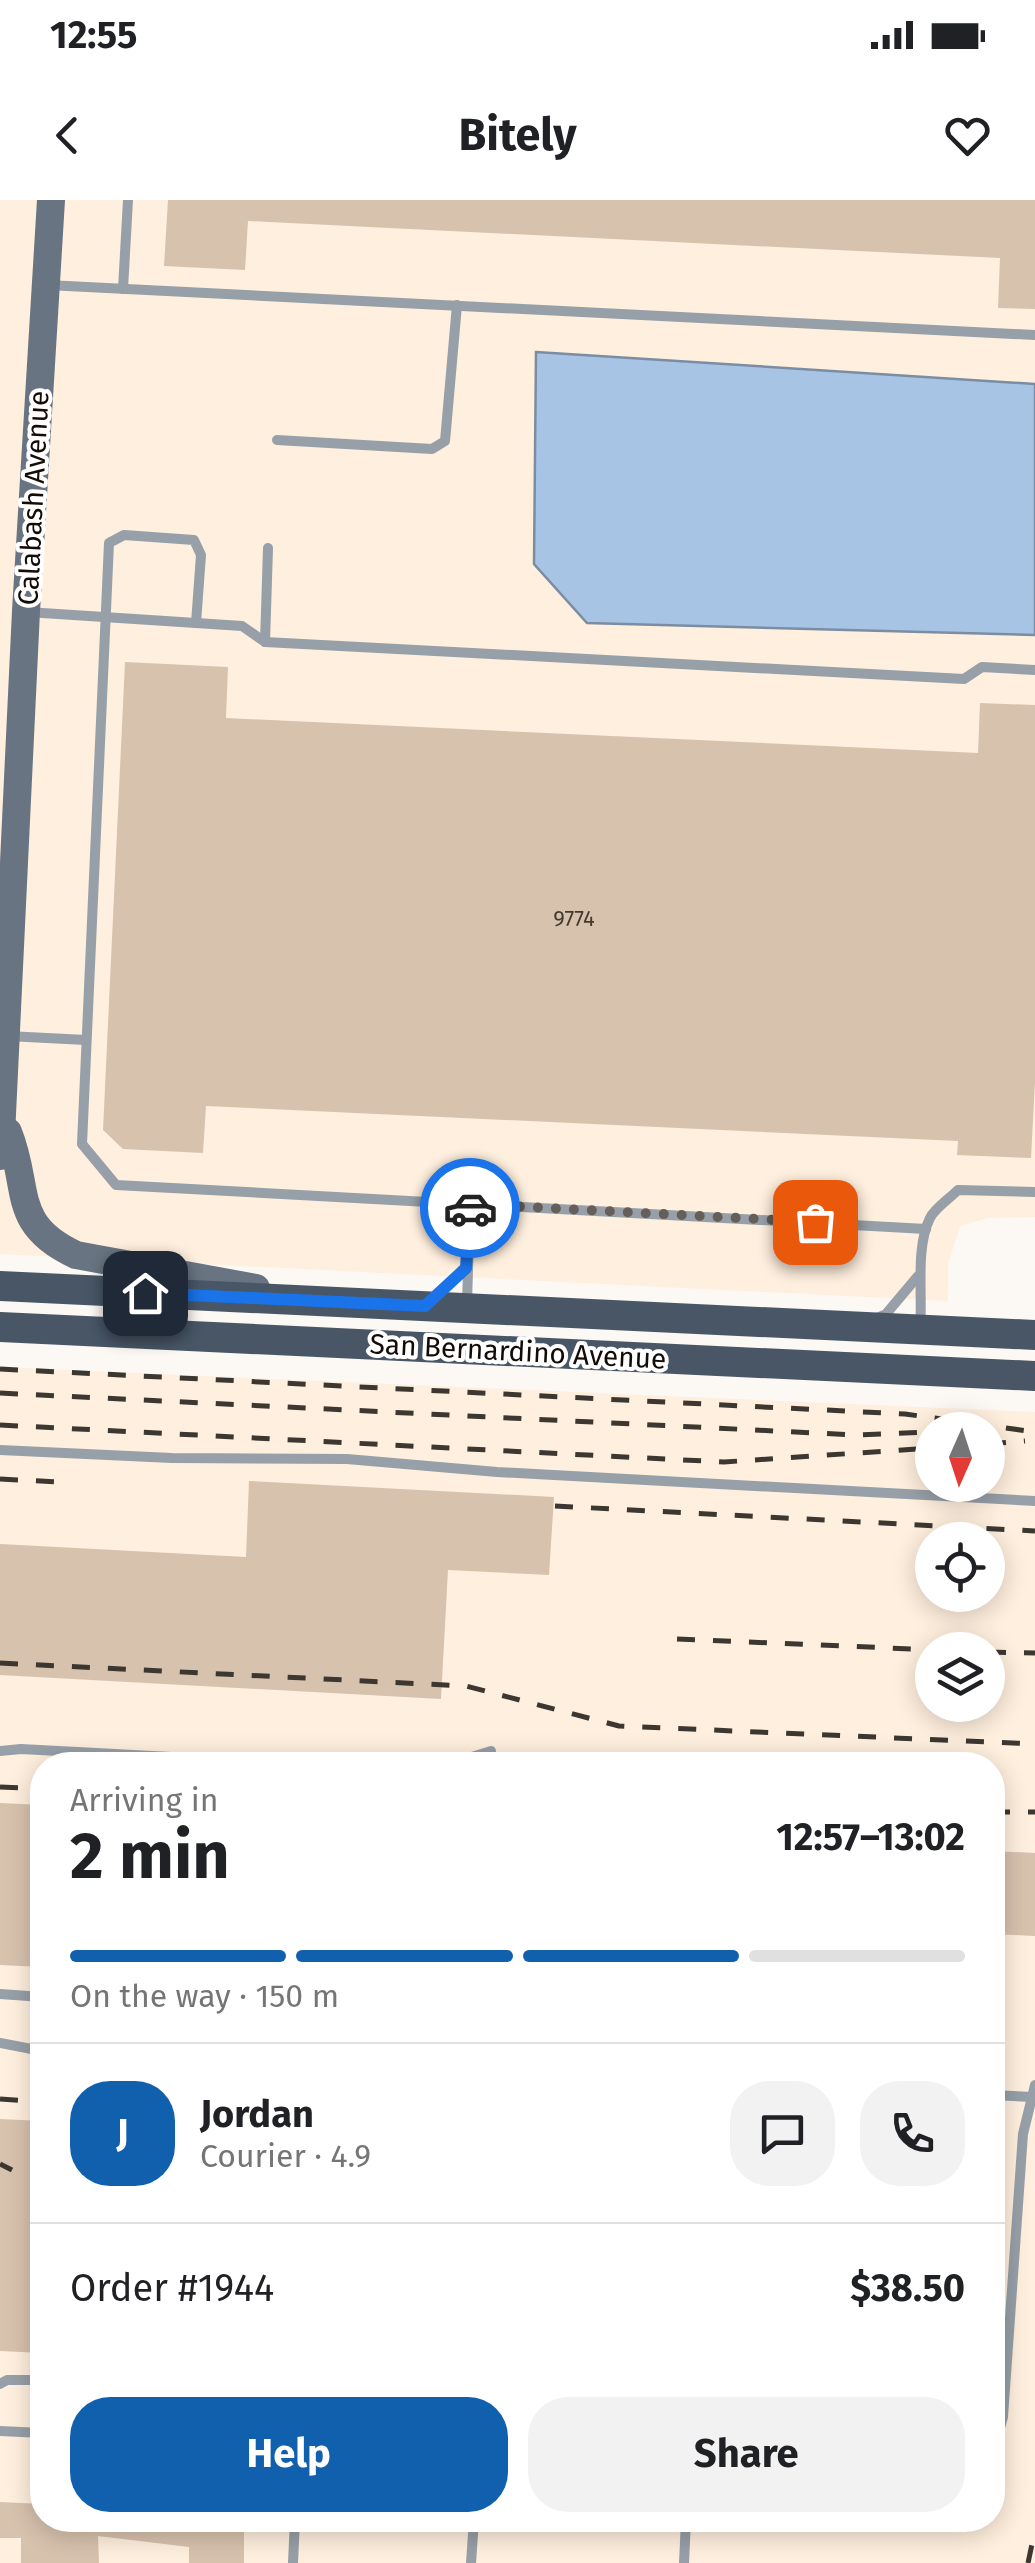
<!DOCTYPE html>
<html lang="en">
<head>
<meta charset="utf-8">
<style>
  body { margin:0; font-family:"Fira Sans",sans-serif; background:#f2f2f2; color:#202124; height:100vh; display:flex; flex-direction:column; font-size:38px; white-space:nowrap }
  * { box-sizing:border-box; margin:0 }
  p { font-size:32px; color:#757577 }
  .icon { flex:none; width:55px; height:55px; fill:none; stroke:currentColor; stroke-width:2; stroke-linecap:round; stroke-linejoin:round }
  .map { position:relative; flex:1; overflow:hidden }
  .details { position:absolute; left:30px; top:1552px; width:975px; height:780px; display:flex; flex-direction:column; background:#fff; border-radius:40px; box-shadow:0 5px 25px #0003 }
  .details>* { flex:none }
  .needle { width:65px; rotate:183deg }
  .fabs { position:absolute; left:915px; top:1212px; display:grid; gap:20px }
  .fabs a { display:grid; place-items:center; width:90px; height:90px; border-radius:50%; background:#fff; box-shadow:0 5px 25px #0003; font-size:50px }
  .pin { position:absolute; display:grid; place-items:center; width:85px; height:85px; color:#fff; margin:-42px; border-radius:20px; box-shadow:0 5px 15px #0006 }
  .courier { position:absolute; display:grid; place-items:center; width:100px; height:100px; margin:-50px; border:8px solid #1a73e8; border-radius:50%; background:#fff; color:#222; box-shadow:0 2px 12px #0007 }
  .overview em { font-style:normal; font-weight:700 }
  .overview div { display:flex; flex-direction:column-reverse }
  .overview { display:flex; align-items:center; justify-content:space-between; height:170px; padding:0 40px }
  h1 { font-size:65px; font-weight:700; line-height:75px }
  .bar { display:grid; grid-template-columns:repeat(4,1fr); gap:15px 10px; align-content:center; height:120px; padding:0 40px }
  .bar i { height:12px; border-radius:8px; background:#e0e0e0 }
  .bar .active { background:#1060ae }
  .bar p { grid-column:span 4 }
  .line { display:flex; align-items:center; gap:25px; padding:0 40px; border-top:2px solid #e0e0e0 }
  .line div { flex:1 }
  .round { display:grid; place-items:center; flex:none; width:105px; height:105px; border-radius:40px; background:#f2f2f2 }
  .action { display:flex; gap:20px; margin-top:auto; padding:20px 40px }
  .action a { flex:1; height:115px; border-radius:40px; background:#1060ae; color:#fff; font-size:40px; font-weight:700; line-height:115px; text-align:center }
  .action a+a { background:#f2f2f2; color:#202124 }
  .status { display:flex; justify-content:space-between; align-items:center; height:70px; padding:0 50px; background:#fff; direction:ltr }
  .status svg { height:28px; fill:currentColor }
  header { display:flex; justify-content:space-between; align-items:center; height:130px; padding:0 40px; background:#fff; font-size:45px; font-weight:700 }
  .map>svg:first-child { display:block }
</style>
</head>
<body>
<div class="status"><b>12:55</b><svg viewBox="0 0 49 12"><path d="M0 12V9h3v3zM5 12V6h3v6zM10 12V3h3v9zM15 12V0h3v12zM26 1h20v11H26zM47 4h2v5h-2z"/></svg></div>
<header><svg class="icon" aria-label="back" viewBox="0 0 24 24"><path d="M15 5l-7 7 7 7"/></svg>Bitely<svg class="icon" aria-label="heart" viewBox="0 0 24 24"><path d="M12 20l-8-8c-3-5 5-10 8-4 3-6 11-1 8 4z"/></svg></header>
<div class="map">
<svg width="1035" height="2363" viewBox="0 0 1035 2363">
  <rect width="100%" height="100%" fill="#fcf8f4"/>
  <g fill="#ffefde" fill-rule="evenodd">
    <polygon points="0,0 1035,0 1035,1017 988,1018 960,1026 948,1064 948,1101 0,1054"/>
    <path d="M0,1167L1035,1212V2363H0ZM932,1230H988V1285H932ZM932,1340H988V1395H932ZM932,1450H988V1505H932ZM42,1565H992V2320H42Z"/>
  </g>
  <polygon fill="#a8c4e5" stroke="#7b8da2" stroke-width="2.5" points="536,152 1035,184 1035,435 587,423 534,364"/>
  <g fill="#d7c2ad">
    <polygon points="168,0 1035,0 1035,109 998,108 1000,58 248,21 245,70 164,66"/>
    <polygon points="125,462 228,467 226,518 978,553 980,503 1035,505 1035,882 1031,958 957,955 958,941 206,906 203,953 123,949 103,930"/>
    <polygon points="249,1281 554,1297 549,1375 448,1370 441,1499 0,1475 0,1344 246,1357"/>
    <polygon points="0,1603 42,1605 42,1767 0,1765"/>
    <polygon points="992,1651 1035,1653 1035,1736 992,1734"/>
    <polygon points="0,1919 42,1921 42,2153 0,2151"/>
    <polygon points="0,2302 42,2304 42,2320 244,2320 244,2363 189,2363 189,2347 98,2336 99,2363 21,2363 21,2338 0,2338"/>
  </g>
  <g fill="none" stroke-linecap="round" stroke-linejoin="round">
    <g stroke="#979fa8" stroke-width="10">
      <polyline points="47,85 1035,135"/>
      <polyline points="123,89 128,0"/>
      <polyline points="277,240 432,249 445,241 457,105"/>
      <polyline points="27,412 242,426 265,442 964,479 982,467 1035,470"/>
      <polyline points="196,423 201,355 194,340 124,335 109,343 82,944 116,985 926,1029"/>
      <polyline points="265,442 268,348"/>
      <polyline points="7,836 86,840"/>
      <polyline points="433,1098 466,1068"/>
      <polyline points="467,1103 470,1004"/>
      <polyline points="877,1118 886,1114 918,1076"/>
      <path d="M920,1128C923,1096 915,1048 930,1018C935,1008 949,999 958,990L1035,992"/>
      <polyline points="0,1250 172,1258 347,1259 497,1272 1035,1301"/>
      <polyline points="0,1551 21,1549 321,1565"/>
      <polyline points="446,1565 491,1551"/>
      <polyline points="0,1794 42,1797"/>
      <polyline points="0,1843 42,1851"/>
      <polyline points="992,1895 1032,1897"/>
      <polyline points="0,2184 7,2180 42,2180"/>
      <polyline points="0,2231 42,2233"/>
      <polyline points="992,2257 1003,2217 1023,1934 1035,1885"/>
      <polyline points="293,2363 295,2320"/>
      <polyline points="471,2363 474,2320"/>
      <polyline points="684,2363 686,2320"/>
    </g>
    <g stroke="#697482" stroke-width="28">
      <path d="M8,932C31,988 9,1024 76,1055L256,1088"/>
      <polyline points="0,956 26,411 51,0"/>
    </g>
    <g stroke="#485666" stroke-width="30">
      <polyline points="0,1086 1035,1135"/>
      <polyline points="0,1127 1035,1176"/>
    </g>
    <g stroke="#3d3731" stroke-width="5" stroke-dasharray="18 18" stroke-linecap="butt">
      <polyline points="0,1169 905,1214 1035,1232"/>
      <polyline points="0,1193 857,1235 932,1232"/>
      <polyline points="0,1225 724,1262 932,1248"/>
      <polyline points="988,1244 1025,1241"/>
      <polyline points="0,1279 61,1282"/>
      <polyline points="555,1306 1035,1331"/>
      <polyline points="677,1439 937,1450"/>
      <polyline points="988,1452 1035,1453"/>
      <polyline points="0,1463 466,1486 619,1526 1035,1544"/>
      <polyline points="0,1587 42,1589"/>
      <polyline points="992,1612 1035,1612"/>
      <polyline points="0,1899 42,1902"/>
      <polyline points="0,1964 12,1970"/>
      <polyline points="1028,2363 1035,2330"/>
    </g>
  </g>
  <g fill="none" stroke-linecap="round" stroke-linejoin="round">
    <polyline stroke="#655f59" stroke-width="10" stroke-dasharray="0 18" points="470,1008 470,1004 815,1022"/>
    <polyline stroke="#1a73e8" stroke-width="12" points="145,1093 425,1106 466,1068 470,1008"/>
  </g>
  <g text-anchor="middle" stroke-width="8" stroke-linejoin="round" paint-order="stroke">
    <g font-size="22" fill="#443a30">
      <text x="574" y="726">9774</text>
    </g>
    <g font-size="28" fill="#130c06" stroke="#fff">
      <text transform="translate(33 298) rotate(-87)" y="10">Calabash Avenue</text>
      <text transform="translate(518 1151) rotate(3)" y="10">San Bernardino Avenue</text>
    </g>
  </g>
</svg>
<div class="fabs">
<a><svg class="needle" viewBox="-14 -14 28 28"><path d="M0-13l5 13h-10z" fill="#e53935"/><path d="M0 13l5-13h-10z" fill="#757577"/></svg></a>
<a><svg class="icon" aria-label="locate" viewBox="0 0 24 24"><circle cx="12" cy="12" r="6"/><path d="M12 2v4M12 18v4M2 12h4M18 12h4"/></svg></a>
<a><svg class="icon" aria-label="layers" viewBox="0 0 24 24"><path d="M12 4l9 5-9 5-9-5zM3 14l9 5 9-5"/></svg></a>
</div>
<div class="pin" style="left:815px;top:1022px;background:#ea580c"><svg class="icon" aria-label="bag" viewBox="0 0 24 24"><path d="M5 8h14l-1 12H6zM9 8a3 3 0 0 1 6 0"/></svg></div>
<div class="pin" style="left:145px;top:1093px;background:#1f2937"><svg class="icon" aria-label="home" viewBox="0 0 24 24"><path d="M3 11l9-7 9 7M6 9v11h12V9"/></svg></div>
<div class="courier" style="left:470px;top:1008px"><svg class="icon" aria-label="car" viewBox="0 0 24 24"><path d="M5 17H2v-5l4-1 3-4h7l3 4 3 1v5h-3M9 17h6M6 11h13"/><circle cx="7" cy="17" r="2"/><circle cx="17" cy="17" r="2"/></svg></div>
<section class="details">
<div class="overview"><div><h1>2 min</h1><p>Arriving in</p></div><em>12:57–13:02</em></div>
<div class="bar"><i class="active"></i><i class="active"></i><i class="active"></i><i></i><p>On the way · 150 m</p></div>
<div class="line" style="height:180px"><b class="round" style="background:#1060ae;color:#fff">J</b><div><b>Jordan</b><p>Courier · 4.9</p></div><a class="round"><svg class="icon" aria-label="chat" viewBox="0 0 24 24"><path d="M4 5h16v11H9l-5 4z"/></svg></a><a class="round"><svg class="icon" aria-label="phone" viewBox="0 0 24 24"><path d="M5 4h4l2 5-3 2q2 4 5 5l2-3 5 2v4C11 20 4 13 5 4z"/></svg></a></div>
<div class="line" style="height:130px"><div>Order #1944</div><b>$38.50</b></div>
<div class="action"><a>Help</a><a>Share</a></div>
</section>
</div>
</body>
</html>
